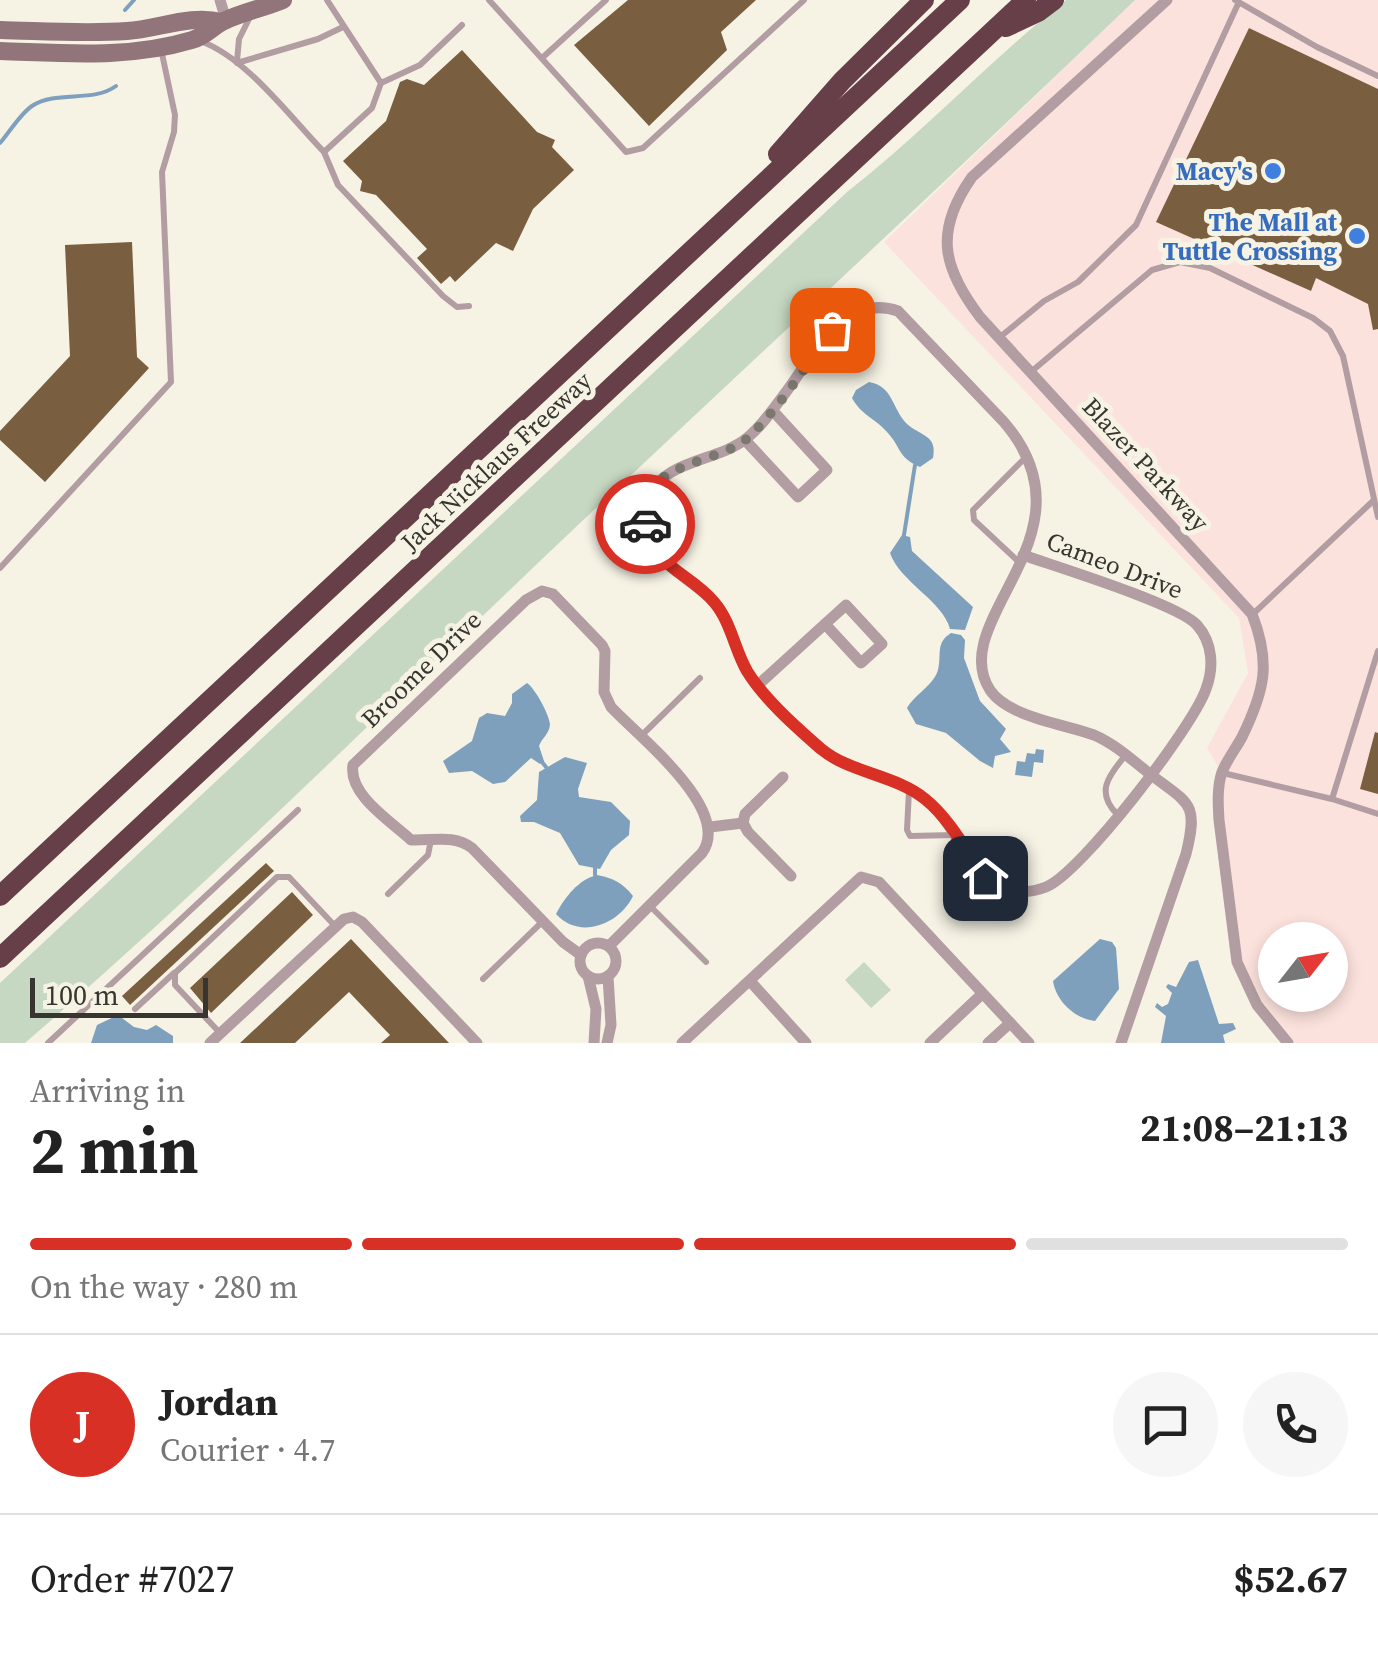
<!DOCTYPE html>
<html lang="en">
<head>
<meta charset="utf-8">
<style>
  body { margin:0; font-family:"Source Serif 4",serif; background:#f6f6f6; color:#222; height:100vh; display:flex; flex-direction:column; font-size:38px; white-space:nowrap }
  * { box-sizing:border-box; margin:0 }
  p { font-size:32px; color:#767676 }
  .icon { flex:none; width:55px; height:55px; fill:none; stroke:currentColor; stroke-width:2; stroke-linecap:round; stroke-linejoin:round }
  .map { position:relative; height:1043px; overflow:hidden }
  .side { display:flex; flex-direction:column; background:#fff; flex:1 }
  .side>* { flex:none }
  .needle { width:65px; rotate:59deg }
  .fabs { position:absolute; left:1258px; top:922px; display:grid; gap:20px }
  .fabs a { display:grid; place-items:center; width:90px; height:90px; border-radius:50%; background:#fff; box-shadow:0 5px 15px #0003; font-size:50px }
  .scale { position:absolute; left:30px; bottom:25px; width:178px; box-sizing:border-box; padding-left:10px; border:5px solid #373530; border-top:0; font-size:28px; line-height:35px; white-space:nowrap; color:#373530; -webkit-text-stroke:8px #f6f3e5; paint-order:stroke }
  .pin { position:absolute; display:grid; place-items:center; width:85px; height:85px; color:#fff; margin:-42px; border-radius:20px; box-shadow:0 5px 15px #0006 }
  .courier { position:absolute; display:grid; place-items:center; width:100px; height:100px; margin:-50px; border:8px solid #d93025; border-radius:50%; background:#fff; color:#222; box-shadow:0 2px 12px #0007 }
  .summary em { font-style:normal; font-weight:700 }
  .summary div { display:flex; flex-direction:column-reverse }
  .summary { display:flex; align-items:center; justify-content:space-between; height:170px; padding:0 30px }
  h1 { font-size:65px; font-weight:700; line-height:75px }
  .bar { display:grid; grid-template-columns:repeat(4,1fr); gap:15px 10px; align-content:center; height:120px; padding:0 30px }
  .bar i { height:12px; border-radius:8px; background:#e0e0e0 }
  .bar .selected { background:#d93025 }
  .bar p { grid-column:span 4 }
  .line { display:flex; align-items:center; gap:25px; padding:0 30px; border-top:2px solid #e0e0e0 }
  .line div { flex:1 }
  .round { display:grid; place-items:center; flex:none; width:105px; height:105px; border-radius:52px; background:#f6f6f6 }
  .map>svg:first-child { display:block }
</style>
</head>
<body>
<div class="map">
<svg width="1378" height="1043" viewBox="0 0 1378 1043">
  <rect width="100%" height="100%" fill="#f6f3e5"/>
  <path fill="#fce2dd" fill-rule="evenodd" d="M1135,0H1378V1043H1288L1257,1005L1237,962L1219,820L1222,773L1207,748L1248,673L1239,618L884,242ZM1275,940H1330V995H1275Z"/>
  <g fill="#c7d8c2">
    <path d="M1066,0H1135C951,177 764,350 578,525C395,698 216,878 25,1043H0V983L847,192C924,132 990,60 1066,0Z"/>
    <polygon points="864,962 891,990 871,1008 845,980"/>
  </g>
  <g fill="#7fa0bd">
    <path d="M869,382C893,386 892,408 906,423C919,436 938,434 933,458L920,467C897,457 902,448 887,432C876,419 861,415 852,398L856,390Z"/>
    <path d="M902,535L910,537L912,551L973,607L965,630L950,629C943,601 900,582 890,553Z"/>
    <path d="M951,633L961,635L965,640L964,658L980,701L1006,729L1000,739L1011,752L995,756L993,768L980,761L946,733L916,724L907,708C915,694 933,686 938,670C942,654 935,643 951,633Z"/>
    <path d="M527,683C535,688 550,716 550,725C549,734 542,738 539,746L544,761L540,764L531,758L505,782L493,784L472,771L449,773L443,761L472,741L479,718L487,713L505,716L512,703V694Z"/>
    <polygon points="1036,749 1044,750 1043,763 1034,762 1032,777 1015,775 1017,761 1025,762 1027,753 1035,754"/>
    <polygon points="565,757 587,763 578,789 579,797 611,802 630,821 629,835 611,850 600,869 579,865 560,833 534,822 521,822 520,816 537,800 539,772"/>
    <path d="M597,875C613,878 623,883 633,896C619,925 579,940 556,914C564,898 579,879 597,875Z"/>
    <path d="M1100,939L1112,942L1116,948L1119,989L1095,1021C1075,1019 1056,1001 1053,981Z"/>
    <polygon points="1198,960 1219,1024 1233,1023 1236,1029 1223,1035 1225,1043 1161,1043 1166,1016 1155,1007 1157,1003 1162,1007 1168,1004 1172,993 1166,987 1168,984 1176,987 1189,962"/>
    <polygon points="118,1015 134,1027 147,1030 156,1025 173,1036 173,1043 91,1043 97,1025"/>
  </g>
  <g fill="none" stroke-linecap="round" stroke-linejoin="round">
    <g stroke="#7fa0bd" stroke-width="4">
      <polyline points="125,10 134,0"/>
      <path d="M0,143C9,133 20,114 32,106C57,90 93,103 116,86"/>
      <polyline points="904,535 915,465"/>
      <polyline points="542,762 546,767"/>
      <polyline points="595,875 595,868"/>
    </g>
  </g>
  <g fill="#795e40">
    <polygon points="628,0 756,0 721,32 727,50 649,126 574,45"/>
    <polygon points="1249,28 1378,89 1378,329 1373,330 1368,304 1316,278 1311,291 1156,222"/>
    <polygon points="462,50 537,132 555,140 552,147 574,170 533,209 513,251 496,243 455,282 450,276 441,284 417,258 427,249 376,195 360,191 362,181 343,161 386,121 400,82 407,79 424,85"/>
    <polygon points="132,242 137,357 149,368 45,482 0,440 0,431 70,356 65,245"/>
    <polygon points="1375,732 1378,733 1378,794 1360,789"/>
    <polygon points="266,863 274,871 130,1005 122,996"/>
    <polygon points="292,892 313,915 211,1013 190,988"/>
    <polygon points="351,939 449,1043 381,1043 390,1035 349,992 295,1043 240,1043"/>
  </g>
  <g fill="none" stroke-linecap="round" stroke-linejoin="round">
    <g stroke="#b29da2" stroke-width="6">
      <polyline points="489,0 626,152 643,148 804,0"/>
      <polyline points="1235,0 1317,47 1378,76"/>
      <path d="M200,41C246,57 290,117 324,152L372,108L381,83L327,0"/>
      <polyline points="542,58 606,0"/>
      <polyline points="237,61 239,39 250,17"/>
      <polyline points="237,63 318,39 343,27"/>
      <polyline points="381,83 420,65 462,25"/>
      <polyline points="324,152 338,185 443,296 457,307 469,306"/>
      <polyline points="1000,337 1044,301 1078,282 1136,225 1238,4"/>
      <polyline points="1032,371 1152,270 1180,262 1210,268 1313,318 1330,331 1343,356 1378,517"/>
      <polyline points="1019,562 974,520 973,510 1027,456"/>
      <polyline points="0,568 171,382 162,172 174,132 175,115 161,49"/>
      <polyline points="1253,614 1374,500"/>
      <polyline points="641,736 700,678"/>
      <polyline points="1223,773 1332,799 1378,814"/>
      <polyline points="909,790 907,830 910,836 955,835"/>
      <polyline points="1332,799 1378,651"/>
      <path d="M1118,815C1095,793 1108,776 1125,756"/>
      <polyline points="388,894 428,855 431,840"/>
      <polyline points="650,906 706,962"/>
      <polyline points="483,979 542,922"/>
      <polyline points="135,1009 174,973"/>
      <polyline points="220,1033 175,985 175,973 277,877 289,877 335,926"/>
      <polyline points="48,1043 298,810"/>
    </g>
    <g stroke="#b29da2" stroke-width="11">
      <polyline points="220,0 226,20"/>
      <path d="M1167,0L972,177C934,231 942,267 980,317L1252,614C1271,663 1265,690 1242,737C1236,748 1227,760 1222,772C1217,787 1218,804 1219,820L1237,962L1257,1005L1288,1043"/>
      <polyline points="745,440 798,497 827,470 773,411"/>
      <path d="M1023,555C1057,567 1178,604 1197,625C1213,643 1214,668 1206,689C1193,727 1081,873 1046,887C1026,895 998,893 983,876C962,852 950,818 924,798C895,775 850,773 822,749C797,729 766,701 748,673C736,654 734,630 721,611C698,576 625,556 647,500C664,458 716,463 747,438C762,426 774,408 786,392C813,356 844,292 898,311L1003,421C1102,534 944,619 990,690C1008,717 1064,724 1094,735C1115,744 1132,760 1150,774C1189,804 1199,802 1186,854L1121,1043"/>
      <polygon points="846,605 882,644 861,663 825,624"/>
      <polyline points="758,685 825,624"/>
      <polyline points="743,823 748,832 791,876"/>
      <polyline points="743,823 745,814 783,777"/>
      <polyline points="710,827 743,823"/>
      <circle cx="598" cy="961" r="18"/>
      <path d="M581,955L563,942L472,848C454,834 433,841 411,840C392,822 348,795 353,765L526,600L542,591L553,594L602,645L605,651L604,692L611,707C639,737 733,810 702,853L609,946"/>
      <polyline points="588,976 596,1009 594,1043"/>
      <polyline points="750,981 806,1043"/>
      <polyline points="210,1043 344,919 353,917 362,922 477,1043"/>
      <polyline points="607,1043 611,1025 608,977"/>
      <polyline points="682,1043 861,877 879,882 1029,1043"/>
      <polyline points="930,1043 982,994"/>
      <polyline points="988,1043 1010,1023"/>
    </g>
    <g stroke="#92747b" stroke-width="18">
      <path d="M0,30C43,31 85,34 127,31C158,29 191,14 221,22"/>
      <path d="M0,51C65,53 129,59 192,40C206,36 213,26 224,21C243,12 264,8 283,0"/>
    </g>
    <g stroke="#663f48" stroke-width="20">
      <polyline points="1006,27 1038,12 1054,0"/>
      <polyline points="778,154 842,81 924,0"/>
      <polyline points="0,896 960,0"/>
      <polyline points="0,958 1026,0"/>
    </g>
  </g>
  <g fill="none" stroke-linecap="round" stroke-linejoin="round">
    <path stroke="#7a786f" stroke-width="10" stroke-dasharray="0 18" d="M645,524C636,459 718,467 750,436C781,405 806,366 832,330"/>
    <path stroke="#d93025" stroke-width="12" d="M645,524C651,566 690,573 714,602C731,622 734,648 747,671C764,699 796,727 821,749C850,773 896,775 925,799C950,819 967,852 985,878"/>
  </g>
  <g fill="#3f7fe0" stroke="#f6f3e5" stroke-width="4">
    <circle cx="1273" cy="171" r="10"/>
    <circle cx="1357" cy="236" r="10"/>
  </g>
  <g text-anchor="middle" stroke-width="10" stroke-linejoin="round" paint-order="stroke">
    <g font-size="25" font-weight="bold" fill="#366cbe" stroke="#f6f3e5" text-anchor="end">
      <text x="1253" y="180">Macy's</text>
      <text x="1337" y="231">The Mall at<tspan x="1337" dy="29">Tuttle Crossing</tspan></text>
    </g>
    <g font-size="25" fill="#373530" stroke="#f6f3e5">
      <text transform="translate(496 461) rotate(-43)" y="9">Jack Nicklaus Freeway</text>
      <text transform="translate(1146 464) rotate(47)" y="9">Blazer Parkway</text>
      <text transform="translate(1115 565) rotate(21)" y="9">Cameo Drive</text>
      <text transform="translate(421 669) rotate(-44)" y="9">Broome Drive</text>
    </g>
  </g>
</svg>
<div class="fabs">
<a><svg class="needle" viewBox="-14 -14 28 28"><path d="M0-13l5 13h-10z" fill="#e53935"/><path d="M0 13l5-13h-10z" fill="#767676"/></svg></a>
</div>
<div class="scale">100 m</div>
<div class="pin" style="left:832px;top:330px;background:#ea580c"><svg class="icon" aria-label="bag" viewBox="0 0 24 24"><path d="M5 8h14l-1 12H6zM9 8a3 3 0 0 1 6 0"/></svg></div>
<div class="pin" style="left:985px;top:878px;background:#1f2937"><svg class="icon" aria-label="home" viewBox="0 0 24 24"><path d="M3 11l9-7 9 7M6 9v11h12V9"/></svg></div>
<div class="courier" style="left:645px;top:524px"><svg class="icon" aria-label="car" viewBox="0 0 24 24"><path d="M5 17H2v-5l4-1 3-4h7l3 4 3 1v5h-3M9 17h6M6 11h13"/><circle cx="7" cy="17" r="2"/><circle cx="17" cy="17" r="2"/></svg></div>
</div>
<section class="side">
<div class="summary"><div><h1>2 min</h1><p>Arriving in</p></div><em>21:08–21:13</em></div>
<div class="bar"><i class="selected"></i><i class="selected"></i><i class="selected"></i><i></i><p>On the way · 280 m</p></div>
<div class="line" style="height:180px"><b class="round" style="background:#d93025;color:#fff">J</b><div><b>Jordan</b><p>Courier · 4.7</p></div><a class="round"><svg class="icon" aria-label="chat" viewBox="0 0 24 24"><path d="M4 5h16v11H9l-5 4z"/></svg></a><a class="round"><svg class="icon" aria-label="phone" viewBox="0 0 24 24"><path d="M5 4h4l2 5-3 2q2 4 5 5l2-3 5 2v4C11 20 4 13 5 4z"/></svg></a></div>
<div class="line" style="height:130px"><div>Order #7027</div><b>$52.67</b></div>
</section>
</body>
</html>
